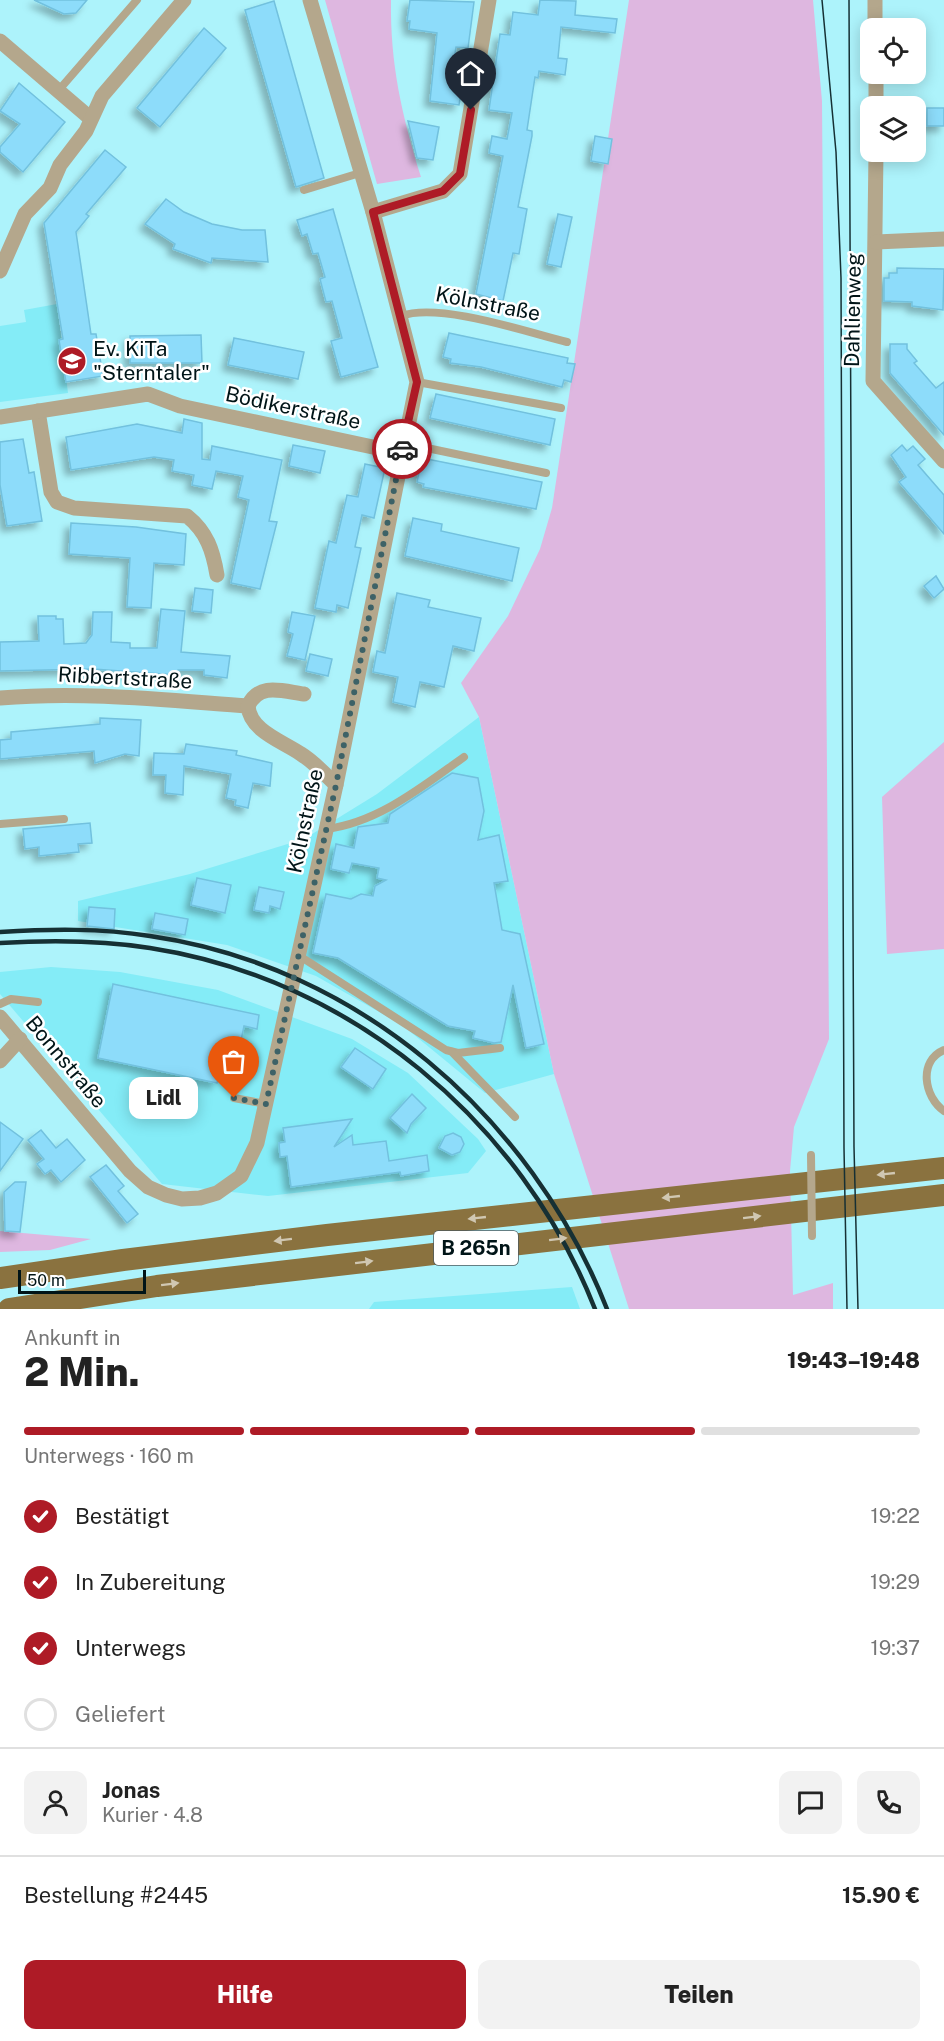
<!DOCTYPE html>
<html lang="de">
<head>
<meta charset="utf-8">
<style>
  body { margin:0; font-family:"Public Sans",sans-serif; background:#f2f2f2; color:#222; height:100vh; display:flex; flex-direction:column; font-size:22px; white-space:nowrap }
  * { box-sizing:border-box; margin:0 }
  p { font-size:20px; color:#767676 }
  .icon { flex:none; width:33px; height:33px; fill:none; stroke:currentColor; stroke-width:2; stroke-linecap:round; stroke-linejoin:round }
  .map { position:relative; height:1309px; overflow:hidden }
  .drawer { display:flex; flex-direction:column; background:#fff; flex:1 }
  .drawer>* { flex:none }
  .tools { position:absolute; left:860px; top:18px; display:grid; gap:12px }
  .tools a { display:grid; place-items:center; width:66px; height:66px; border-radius:12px; background:#fff; box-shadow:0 3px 15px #0003; font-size:30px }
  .scale { position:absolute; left:18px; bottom:15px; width:128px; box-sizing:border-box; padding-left:6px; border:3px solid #001417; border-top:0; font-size:16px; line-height:21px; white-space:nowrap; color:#001417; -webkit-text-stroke:4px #fff; paint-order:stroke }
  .pin { position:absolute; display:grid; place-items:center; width:51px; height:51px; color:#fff; margin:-62px -26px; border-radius:50% 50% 50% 0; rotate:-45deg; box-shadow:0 0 6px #0007 }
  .pin .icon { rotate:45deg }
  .courier { position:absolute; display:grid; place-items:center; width:60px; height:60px; margin:-30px; border:4px solid #ae1b26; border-radius:50%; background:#fff; color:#222; box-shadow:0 2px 8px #0007 }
  .bubble { position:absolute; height:42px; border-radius:12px; background:#fff; box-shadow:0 3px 15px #0003; font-size:20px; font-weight:800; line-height:42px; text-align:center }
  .head em { font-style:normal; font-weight:800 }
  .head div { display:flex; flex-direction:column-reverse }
  .head { display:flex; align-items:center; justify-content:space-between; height:102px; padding:0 24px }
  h1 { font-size:39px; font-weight:800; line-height:45px }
  .bar { display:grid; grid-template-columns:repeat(4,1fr); gap:9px 6px; align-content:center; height:72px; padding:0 24px }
  .bar i { height:8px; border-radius:4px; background:#e0e0e0 }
  .bar .on { background:#ae1b26 }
  .bar p { grid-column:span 4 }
  .line { display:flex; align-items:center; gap:15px; padding:0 24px; border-top:2px solid #e0e0e0 }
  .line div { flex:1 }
  .round { display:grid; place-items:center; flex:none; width:63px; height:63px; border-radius:12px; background:#f2f2f2 }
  ol { padding:0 24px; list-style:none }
  li { display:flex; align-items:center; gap:18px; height:66px }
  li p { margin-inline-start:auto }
  li .icon { padding:6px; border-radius:50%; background:#ae1b26; color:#fff; stroke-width:4 }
  li:last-child { color:#767676 }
  li i { width:33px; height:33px; border:3px solid #e0e0e0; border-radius:50% }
  .button { display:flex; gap:12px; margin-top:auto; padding:12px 24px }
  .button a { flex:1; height:69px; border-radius:12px; background:#ae1b26; color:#fff; font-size:24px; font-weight:800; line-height:69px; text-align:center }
  .button a+a { background:#f2f2f2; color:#222 }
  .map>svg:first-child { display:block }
</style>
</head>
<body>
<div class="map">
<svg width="944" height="1309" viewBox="0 0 944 1309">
  <defs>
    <filter id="shadow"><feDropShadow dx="-5.5" dy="5.5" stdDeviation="3" flood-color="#0004"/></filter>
  </defs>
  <rect width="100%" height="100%" fill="#adf3fb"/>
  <g fill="#84ecf7">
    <polygon points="57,304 68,393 0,402 0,326 26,322 24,310"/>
    <polygon points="479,717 554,1074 485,1093 402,1025 316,976 227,945 78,921 78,901 190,874 304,839 377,794"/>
    <polygon points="51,967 120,972 218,990 352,1039 408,1073 478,1139 486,1151 468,1173 268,1196 162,1184 0,994 0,972"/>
    <polygon points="572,1287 580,1309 369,1309 374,1302"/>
  </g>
  <g fill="#deb7e0">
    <path d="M325,0H391C390,64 402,116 421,177L377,184Z"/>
    <polygon points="629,0 813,0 822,101 829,1039 794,1127 790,1171 793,1295 833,1283 833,1309 629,1309 554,1074 479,717 461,683 508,616 540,549 552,508"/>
    <polygon points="944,742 944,949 887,954 882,797"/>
    <polygon points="0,1231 91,1239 50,1250 0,1252"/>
  </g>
  <g fill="#8ddcfa" stroke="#72c1de" stroke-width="1.5" filter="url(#shadow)">
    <polygon points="34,0 87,0 76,13 64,14"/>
    <polygon points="410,0 474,2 468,48 456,47 450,86 462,88 459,105 430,101 437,33 409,29 410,21 407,21"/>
    <polygon points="540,0 576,1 575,15 617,19 615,33 561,27 558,58 567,59 565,75 539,71 538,78 535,77 527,130 532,131 532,136 518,207 527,209 519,254 513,253 503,301 476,294 503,156 489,153 492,136 507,139 512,113 489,110 500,34 510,35 513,12 538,15"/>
    <polygon points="274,1 324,178 296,187 245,10"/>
    <polygon points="204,28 226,48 160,127 137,108"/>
    <polygon points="19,83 65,122 23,172 0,152 0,147 20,124 0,111"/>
    <rect x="927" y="108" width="17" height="18"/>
    <polygon points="408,121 439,127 433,160 417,158"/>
    <polygon points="595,136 612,139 608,164 591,161"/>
    <polygon points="105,150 126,167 86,214 89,216 76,232 91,334 96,334 103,376 66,382 59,340 63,339 44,223"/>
    <polygon points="166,199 184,212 212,224 242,230 265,230 268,262 212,258 211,263 173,249 175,244 145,224"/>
    <polygon points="333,209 378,367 341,377 331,341 342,338 332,301 326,302 320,279 325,277 318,253 313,254 307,234 302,236 297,220"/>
    <polygon points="558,214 572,217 561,267 547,264"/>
    <polygon points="897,268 944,269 943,310 912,306 912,302 884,301 884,278 889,278 889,273 897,273"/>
    <polygon points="449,333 568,358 567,363 575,364 571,382 564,380 562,387 481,367 450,363 451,359 443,357"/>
    <polygon points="201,335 202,363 130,363 130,336"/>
    <polygon points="234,338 304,352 298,379 228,365"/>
    <polygon points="890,344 907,344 907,349 917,361 914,363 936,388 944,382 944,435 890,373"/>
    <polygon points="436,394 555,419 550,445 430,418"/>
    <polygon points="184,419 202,423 202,459 210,460 212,446 282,460 269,521 277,522 260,589 231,583 249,500 238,497 243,476 216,471 212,489 192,485 194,475 172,471 174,460 154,457 71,470 66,437 137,424 182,433"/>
    <polygon points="23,439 29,473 34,472 42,521 7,526 0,485 0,442"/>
    <polygon points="293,445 325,451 320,473 289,466"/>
    <polygon points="902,445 907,451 913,446 925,459 918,465 944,495 944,534 899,482 906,477 891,455"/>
    <polygon points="422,458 542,482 536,509 423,487 424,484 417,482"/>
    <polygon points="365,464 385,468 374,518 362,515 355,547 361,548 348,608 337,605 336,612 315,608 329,541 336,543 347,495 358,497"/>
    <polygon points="413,518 442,524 441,531 519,548 512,581 405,556"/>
    <polygon points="71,523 136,527 186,534 184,565 154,563 151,608 127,607 130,558 69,554"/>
    <polygon points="936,576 944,589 934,598 924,586"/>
    <polygon points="195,588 213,590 211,613 192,611"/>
    <polygon points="397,593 430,600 428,607 481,618 474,651 453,646 444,687 420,682 415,707 393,702 398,677 373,672 377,651 385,653"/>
    <polygon points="161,609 185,611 181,652 230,656 227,678 204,675 204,670 178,670 177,675 93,669 0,671 0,642 39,641 38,616 56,616 56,619 63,619 64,644 86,643 92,635 93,612 112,612 111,642 130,643 130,648 157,648"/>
    <polygon points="292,612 315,616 305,660 287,656 293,634 288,632"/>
    <polygon points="310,654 332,659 328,676 306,671"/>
    <polygon points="100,718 141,720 139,756 125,754 95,763 94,751 0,759 0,740 11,739 11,732 100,724"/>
    <polygon points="186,744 237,751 236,755 272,763 270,786 253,783 248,808 235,805 236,800 226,798 231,774 184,766 183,795 165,793 166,775 153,775 154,753 184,754"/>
    <polygon points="452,773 478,778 484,811 478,840 499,835 508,881 494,883 502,930 520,934 544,1044 526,1048 513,985 501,1042 494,1043 473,1038 475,1031 448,1026 338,958 313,953 326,894 351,899 361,894 373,896 375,886 386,880 377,878 379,868 352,863 349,873 331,869 336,844 354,848 358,827 388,823 390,814"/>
    <polygon points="90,823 92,843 78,844 79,852 39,856 39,847 25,849 23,829"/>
    <polygon points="197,878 231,885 225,913 191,905"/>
    <polygon points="259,887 284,892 280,909 270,906 269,913 254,910"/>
    <polygon points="89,907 115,909 114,929 87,926"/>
    <polygon points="155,913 188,919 185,935 152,929"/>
    <polygon points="113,984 259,1015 257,1029 244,1026 234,1074 220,1071 217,1083 98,1058"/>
    <polygon points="355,1048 386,1069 373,1089 341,1067"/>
    <polygon points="412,1094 426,1108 411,1124 407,1133 390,1118"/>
    <polygon points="352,1119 334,1147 352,1135 353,1145 386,1141 389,1161 427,1155 429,1171 401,1176 400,1172 291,1187 287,1156 280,1157 279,1143 285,1142 283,1128"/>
    <polygon points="0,1122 23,1139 0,1171"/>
    <polygon points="41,1130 56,1148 67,1139 85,1160 61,1182 51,1170 45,1174 37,1164 44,1159 28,1140"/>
    <polygon points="453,1133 461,1137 464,1144 460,1152 452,1155 439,1148 445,1136"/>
    <polygon points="106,1165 124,1186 118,1191 138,1214 127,1223 90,1177"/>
    <polygon points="15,1182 26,1182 20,1232 5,1231 4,1192"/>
  </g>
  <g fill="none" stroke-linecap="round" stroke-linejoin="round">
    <g stroke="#b4a78c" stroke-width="8">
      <polyline points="58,91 137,0"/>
      <polyline points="304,190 360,173"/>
      <path d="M401,316C439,302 527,332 567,342"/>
      <polyline points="417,382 561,408"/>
      <polyline points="403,443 546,473"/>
      <polyline points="0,824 64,819"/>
      <path d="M326,829C378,823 423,786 464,757"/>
      <polyline points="298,955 446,1050 458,1053 500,1048"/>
      <polyline points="0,1004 11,999 38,1002"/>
      <path d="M944,1050C918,1061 924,1097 944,1111"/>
      <polyline points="452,1052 515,1117"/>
      <polyline points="234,1098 266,1104"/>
    </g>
    <g stroke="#b4a78c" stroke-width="15">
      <polyline points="875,0 875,28"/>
      <polyline points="0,41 90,118"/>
      <polyline points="876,74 876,106"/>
      <polyline points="876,152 873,381 944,461"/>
      <polyline points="373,212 443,191 460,174 489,0"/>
      <polyline points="876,242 944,239"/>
      <polyline points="0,271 25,214 50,188 60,165 86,131 102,96 184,0"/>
      <path d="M38,411L51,492L57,502L74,508L187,516C207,532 213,551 217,575"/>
      <polyline points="0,417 148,394 180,406 401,453"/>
      <path d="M0,698C83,691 165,700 248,706C250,731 282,741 301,754C314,762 325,774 336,785"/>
      <path d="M248,706C259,682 282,691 304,694"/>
      <polyline points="0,1017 130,1171 148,1187 166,1195 182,1199 200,1198 217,1193 241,1176 257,1143 336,785 417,382 373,212 310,0"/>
      <polyline points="0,1061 20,1039"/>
    </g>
    <g stroke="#8a723f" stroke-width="22">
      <polyline points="0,1278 123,1260 327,1235 944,1168"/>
      <polyline points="9,1309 157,1286 944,1195"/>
    </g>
    <g stroke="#163034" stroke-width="1.5">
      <polyline points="822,0 836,152 841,278 844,1148 847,1309"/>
      <polyline points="849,0 854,1147 858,1309"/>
    </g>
    <g stroke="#163034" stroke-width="4.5">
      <path d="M0,932C50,929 100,928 150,936C358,966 531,1116 607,1309"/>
      <path d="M0,943C50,940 100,940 150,948C351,979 521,1121 595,1309"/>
    </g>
    <polyline stroke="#b4a78c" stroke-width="8" points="811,1155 812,1236"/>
  </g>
  <defs><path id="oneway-solid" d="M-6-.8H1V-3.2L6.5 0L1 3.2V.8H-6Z" transform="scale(1.5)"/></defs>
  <g fill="#d0c7b2">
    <use href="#oneway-solid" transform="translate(886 1174) rotate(174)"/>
    <use href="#oneway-solid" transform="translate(671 1197) rotate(174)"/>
    <use href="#oneway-solid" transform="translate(752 1217) rotate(-7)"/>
    <use href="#oneway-solid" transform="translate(477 1218) rotate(174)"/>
    <use href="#oneway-solid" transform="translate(558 1239) rotate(-7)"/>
    <use href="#oneway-solid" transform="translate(283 1240) rotate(173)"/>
    <use href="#oneway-solid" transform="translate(364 1262) rotate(-7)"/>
    <use href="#oneway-solid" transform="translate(170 1284) rotate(-7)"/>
  </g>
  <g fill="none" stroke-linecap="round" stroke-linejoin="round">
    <polyline stroke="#3d6267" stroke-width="6" stroke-dasharray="0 10.8" points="234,1098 266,1104 336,785 402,449"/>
    <polyline stroke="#ae1b26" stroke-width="8" points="402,449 417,382 373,212 443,191 460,174 471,110"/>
  </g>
  <defs>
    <g id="school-disc" transform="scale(1.5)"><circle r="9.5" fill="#ae1b26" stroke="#fff"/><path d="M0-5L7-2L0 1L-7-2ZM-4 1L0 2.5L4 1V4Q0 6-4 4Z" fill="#fff"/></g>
  </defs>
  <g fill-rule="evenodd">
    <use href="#school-disc" x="72" y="361"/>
  </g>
  <g text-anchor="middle" stroke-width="5" stroke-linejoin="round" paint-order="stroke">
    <rect fill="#fff" stroke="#4c5a5d" stroke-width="1.5" x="434" y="1231" width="84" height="34" rx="4.5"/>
    <g font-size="20" font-weight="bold" fill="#001417">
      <text x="476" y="1255">B 265n</text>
    </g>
    <g font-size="21" fill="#001417" stroke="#fff">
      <text transform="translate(488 304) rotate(11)" y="7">Kölnstraße</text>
      <text transform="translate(853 310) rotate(-89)" y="7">Dahlienweg</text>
      <text transform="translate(293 408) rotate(12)" y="7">Bödikerstraße</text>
      <text transform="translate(125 678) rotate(3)" y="7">Ribbertstraße</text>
      <text transform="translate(305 821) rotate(-78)" y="7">Kölnstraße</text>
      <text transform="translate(66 1062) rotate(50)" y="7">Bonnstraße</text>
    </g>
    <g font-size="21" fill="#001417" stroke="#fff" text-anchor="start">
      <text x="93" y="356">Ev. KiTa<tspan x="93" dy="24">"Sterntaler"</tspan></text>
    </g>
  </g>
</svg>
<div class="tools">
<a><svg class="icon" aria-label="locate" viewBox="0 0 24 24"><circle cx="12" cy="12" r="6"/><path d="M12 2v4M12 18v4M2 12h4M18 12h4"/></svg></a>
<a><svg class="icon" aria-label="layers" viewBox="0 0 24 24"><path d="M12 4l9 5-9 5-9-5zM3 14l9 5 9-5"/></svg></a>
</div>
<div class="scale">50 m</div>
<div class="pin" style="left:234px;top:1098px;background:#ea580c"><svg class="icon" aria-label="bag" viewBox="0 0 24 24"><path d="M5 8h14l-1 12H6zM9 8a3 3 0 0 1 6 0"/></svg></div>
<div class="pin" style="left:471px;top:110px;background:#1f2937"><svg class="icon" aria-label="home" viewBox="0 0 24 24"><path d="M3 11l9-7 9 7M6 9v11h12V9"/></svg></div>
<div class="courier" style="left:402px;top:449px"><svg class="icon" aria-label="car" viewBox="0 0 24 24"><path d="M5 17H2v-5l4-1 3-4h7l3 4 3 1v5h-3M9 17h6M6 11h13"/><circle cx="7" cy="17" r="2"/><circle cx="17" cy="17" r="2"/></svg></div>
<div class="bubble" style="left:129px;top:1077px;width:69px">Lidl</div>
</div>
<section class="drawer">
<div class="head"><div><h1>2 Min.</h1><p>Ankunft in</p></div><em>19:43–19:48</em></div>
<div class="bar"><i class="on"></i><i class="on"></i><i class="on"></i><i></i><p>Unterwegs · 160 m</p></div>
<ol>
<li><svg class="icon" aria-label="check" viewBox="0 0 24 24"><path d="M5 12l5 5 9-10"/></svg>Bestätigt<p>19:22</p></li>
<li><svg class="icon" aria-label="check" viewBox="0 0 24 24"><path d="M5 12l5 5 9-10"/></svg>In Zubereitung<p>19:29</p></li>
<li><svg class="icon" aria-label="check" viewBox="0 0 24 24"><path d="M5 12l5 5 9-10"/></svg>Unterwegs<p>19:37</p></li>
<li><i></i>Geliefert</li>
</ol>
<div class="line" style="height:108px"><a class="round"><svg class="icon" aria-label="person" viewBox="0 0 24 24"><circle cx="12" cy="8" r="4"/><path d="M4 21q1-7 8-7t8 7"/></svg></a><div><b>Jonas</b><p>Kurier · 4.8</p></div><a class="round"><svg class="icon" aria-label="chat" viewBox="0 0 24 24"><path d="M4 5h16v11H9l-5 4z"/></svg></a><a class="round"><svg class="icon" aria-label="phone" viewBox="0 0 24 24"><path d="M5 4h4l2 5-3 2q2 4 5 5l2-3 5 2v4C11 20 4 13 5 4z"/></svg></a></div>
<div class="line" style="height:78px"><div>Bestellung #2445</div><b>15.90 €</b></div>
<div class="button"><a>Hilfe</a><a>Teilen</a></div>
</section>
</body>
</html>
